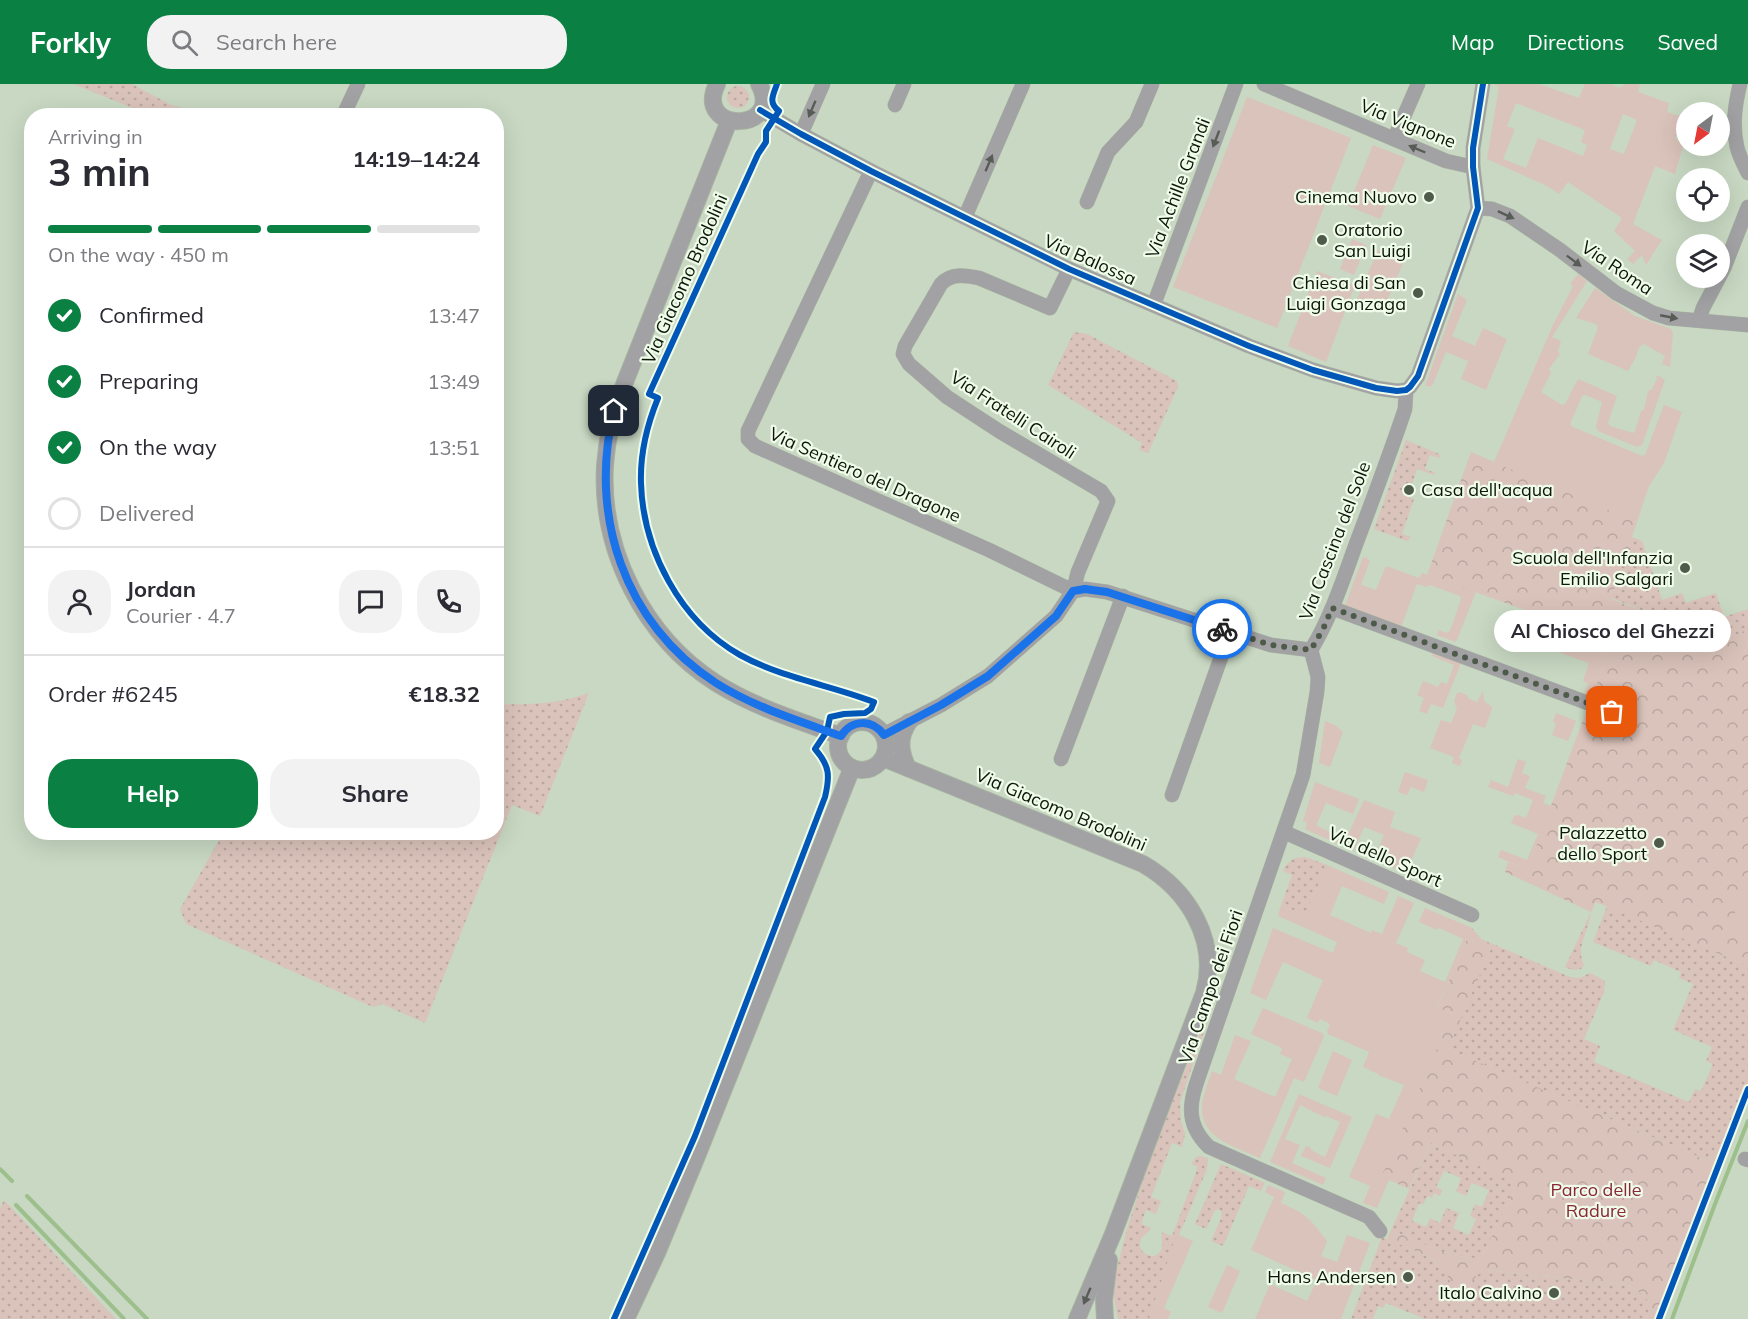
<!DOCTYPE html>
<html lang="en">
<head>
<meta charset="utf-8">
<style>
  body { margin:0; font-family:Mulish,sans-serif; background:#f2f2f3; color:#2b2b33; height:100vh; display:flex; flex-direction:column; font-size:22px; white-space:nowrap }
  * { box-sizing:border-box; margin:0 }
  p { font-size:20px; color:#7c7c81 }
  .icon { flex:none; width:33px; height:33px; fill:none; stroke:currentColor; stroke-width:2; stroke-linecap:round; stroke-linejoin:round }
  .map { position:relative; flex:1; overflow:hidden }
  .sheet { position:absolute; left:24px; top:24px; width:480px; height:732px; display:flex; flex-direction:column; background:#fff; border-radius:24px; box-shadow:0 6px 24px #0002 }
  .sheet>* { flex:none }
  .needle { width:39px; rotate:212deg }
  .buttons { position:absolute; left:1676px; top:18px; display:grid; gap:12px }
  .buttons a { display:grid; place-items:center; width:54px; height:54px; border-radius:50%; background:#fff; box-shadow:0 6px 24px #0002; font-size:30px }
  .pin { position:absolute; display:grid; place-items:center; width:51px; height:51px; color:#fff; margin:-26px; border-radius:12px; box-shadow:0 3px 9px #0006 }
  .courier { position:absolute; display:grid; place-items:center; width:60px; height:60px; margin:-30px; border:4px solid #1a73e8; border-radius:50%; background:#fff; color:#222; box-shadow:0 2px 8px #0007 }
  .bubble { position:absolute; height:42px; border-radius:21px; background:#fff; box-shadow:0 6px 24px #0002; font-size:20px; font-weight:700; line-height:42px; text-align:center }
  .headline em { font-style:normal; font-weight:700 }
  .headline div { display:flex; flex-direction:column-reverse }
  .headline { display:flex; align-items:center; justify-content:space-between; height:102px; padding:0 24px }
  h1 { font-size:39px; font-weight:700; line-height:45px }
  .bar { display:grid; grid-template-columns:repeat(4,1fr); gap:9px 6px; align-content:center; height:72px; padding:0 24px }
  .bar i { height:8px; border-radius:4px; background:#e1e1e2 }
  .bar .current { background:#0b8043 }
  .bar p { grid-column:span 4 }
  .line { display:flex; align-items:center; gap:15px; padding:0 24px; border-top:2px solid #e1e1e2 }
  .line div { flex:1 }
  .round { display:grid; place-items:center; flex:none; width:63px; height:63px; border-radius:24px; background:#f2f2f3 }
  ol { padding:0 24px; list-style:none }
  li { display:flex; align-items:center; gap:18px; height:66px }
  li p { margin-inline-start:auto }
  li .icon { padding:6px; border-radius:50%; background:#0b8043; color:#fff; stroke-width:4 }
  li:last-child { color:#7c7c81 }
  li i { width:33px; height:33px; border:3px solid #e1e1e2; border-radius:50% }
  .button { display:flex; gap:12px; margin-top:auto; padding:12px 24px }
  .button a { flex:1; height:69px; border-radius:24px; background:#0b8043; color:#fff; font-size:24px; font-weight:700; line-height:69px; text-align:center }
  .button a+a { background:#f2f2f3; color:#2b2b33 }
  header { display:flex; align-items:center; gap:36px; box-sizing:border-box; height:84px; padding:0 30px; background:#0b8043; color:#fff }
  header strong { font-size:28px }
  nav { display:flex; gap:33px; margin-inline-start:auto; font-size:21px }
  .search { width:420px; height:54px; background:#f2f2f3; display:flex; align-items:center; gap:15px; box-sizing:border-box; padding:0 21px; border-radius:24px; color:#7c7c81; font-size:22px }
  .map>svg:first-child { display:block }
</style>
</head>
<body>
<header>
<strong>Forkly</strong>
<div class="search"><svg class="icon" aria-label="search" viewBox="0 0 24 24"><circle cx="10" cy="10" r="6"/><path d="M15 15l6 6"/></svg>Search here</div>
<nav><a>Map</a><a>Directions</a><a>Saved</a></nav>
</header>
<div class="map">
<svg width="1748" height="1235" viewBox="0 0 1748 1235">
  <defs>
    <pattern id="grass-dots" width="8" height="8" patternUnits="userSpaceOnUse" patternTransform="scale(1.5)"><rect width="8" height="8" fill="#dac3ba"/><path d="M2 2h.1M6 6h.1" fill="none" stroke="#baa79f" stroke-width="1.8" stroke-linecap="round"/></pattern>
    <pattern id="park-crowns" width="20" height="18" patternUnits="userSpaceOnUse" patternTransform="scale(1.5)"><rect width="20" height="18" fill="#dac3ba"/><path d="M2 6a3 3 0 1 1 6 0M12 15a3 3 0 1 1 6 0" fill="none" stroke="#baa79f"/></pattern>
  </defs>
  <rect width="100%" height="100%" fill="#c8d8c2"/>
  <g fill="url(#grass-dots)" fill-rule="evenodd">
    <polygon points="73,0 132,0 171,21 212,31 150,31"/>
    <circle cx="738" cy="13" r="11"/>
    <polygon points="1074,248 1087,250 1177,297 1178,303 1148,369 1139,366 1142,359 1048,301"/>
    <polygon points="1406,356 1439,370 1440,372 1440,374 1430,371 1425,385 1435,389 1434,391 1417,385 1411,403 1406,402 1403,411 1414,415 1402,450 1411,453 1407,457 1374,445"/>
    <polygon points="1632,453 1642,457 1662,516 1682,509 1686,519 1716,509 1724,533 1748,525 1748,545 1736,551 1718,553 1697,548 1611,514"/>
    <path d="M589,609L540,732L512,721L425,939L382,920L373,923L186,840L180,825L223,749L496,748L497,620C529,621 559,620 589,609Z"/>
    <path d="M1305,773L1327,781L1305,831L1281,821L1292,791L1283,787C1287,777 1294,773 1305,773Z"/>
    <polygon points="1607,822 1748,882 1748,996 1719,1070 1706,1076 1447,965 1493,860 1570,893 1580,894 1590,889 1602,895 1605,898 1604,908 1584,955 1600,962 1594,978 1689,1018 1695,1005 1701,1007 1713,980 1706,977 1712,963 1673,946 1693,900 1679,894 1681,888 1654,876 1651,882 1593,858"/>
    <path d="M1591,828C1589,847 1575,863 1584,881L1581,885L1573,886L1565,883Z"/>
    <path d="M1214,912L1215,915L1180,1018L1181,1037L1185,1050L1182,1063L1172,1059L1151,1113L1161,1117L1156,1130L1146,1126L1141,1140L1151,1144C1148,1150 1144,1150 1141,1155C1137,1165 1145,1172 1154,1172C1167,1166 1160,1158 1162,1148L1172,1152L1198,1083L1191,1080L1196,1073L1200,1072L1208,1074L1207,1085L1179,1151L1176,1152L1149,1235H1118L1114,1214L1115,1192L1127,1145L1147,1084Z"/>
    <path d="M1431,1059L1517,1100L1481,1175L1447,1170L1391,1146ZM1444,1087L1461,1094L1456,1107L1466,1112L1472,1099L1489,1106L1482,1123L1475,1120L1470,1132L1476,1135L1469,1151L1453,1144L1459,1129L1446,1124L1440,1139L1430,1134L1426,1143L1412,1137L1419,1119L1423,1121L1427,1112L1432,1114L1434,1109L1440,1112L1442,1106L1436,1103Z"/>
    <polygon points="1221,1080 1265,1099 1261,1107 1249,1102 1223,1162 1211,1157 1222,1132 1221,1127 1219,1125 1215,1126 1206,1145 1195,1140"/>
    <polygon points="4,1116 116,1235 0,1235 0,1124"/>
    <path d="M1382,1153C1400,1161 1439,1173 1448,1191C1453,1201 1454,1213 1454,1224L1464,1226C1467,1210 1470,1191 1486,1186L1627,1201L1638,1207L1651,1219L1647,1235H1425L1386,1219L1383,1224L1378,1222L1373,1235H1351Z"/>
  </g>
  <g fill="url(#park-crowns)">
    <path d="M1471,368L1637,438L1611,515L1697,548L1718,553L1736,551L1748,545V882L1596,818L1591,828L1505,788L1508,778L1527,786L1586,628C1594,632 1593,644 1604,648C1650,662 1633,579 1595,615L1592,613L1612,557L1427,491Z"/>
    <path d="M1472,844L1481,855L1493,860L1448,965L1706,1076L1719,1070L1748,996V1012L1663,1235H1647L1651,1219L1638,1207L1627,1201L1486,1186C1470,1192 1467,1210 1464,1226L1453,1224C1455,1175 1425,1172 1387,1155L1391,1146L1447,1170L1481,1175L1517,1100L1431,1059L1409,1105L1389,1096L1377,1124L1369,1121L1452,930L1437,924Z"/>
  </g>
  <g fill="#dac3ba" fill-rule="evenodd">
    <path d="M1494,0H1539L1579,14L1585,0H1612L1619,4L1626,0H1640L1638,8L1669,19L1667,28L1686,34V41H1680L1675,55L1684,59L1675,90L1655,82L1633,140L1662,156L1646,181L1642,171L1633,180L1627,175L1635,167L1614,147L1622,134L1568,98L1559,110L1547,102L1487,75L1499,3ZM1516,19L1585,46L1581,58L1587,61L1583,72L1538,54L1526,84L1503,75L1515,45L1507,42ZM1623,30L1637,36L1624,70L1610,65Z"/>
    <polygon points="1247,13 1351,54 1277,244 1173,203"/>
    <polygon points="1373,61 1406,74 1380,135 1348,122"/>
    <polygon points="1352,155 1366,161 1354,191 1340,185"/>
    <polygon points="1378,166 1404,177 1383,226 1357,215"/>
    <polygon points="1317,187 1355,201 1326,278 1288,262"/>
    <polygon points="1578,190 1587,197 1552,253 1561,257 1558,267 1560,270 1549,285 1551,289 1541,308 1562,321 1565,320 1578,295 1617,312 1608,339 1610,342 1633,349 1635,347 1641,327 1644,326 1648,307 1651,306 1657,295 1656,293 1657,291 1665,296 1642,361 1637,363 1598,347 1596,342 1602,318 1585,311 1582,312 1570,340 1571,342 1642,372 1645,371 1664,321 1682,328 1664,379 1649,402 1637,438 1494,378 1553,241 1573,202 1570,200"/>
    <path d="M1595,204L1635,232L1671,245L1673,249L1670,283L1662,280L1665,272L1644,260C1640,262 1636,267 1637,271L1628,287L1588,270L1598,244L1596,240L1576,234Z"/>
    <polygon points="1458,210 1467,216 1452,252 1475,262 1483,244 1507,255 1486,306 1461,295 1468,277 1446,268 1432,302 1425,302"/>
    <polygon points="1363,473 1370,476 1361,501 1376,506 1386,482 1419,494 1422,489 1476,508 1456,558 1437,551 1439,546 1446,549 1450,547 1461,515 1460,512 1430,501 1427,503 1417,500 1401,543 1345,522"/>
    <polygon points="1539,530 1612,557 1592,613 1584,611 1588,600 1583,597 1589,579 1552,566 1556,555 1533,546"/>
    <polygon points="1433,568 1461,579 1443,624 1431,620 1427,630 1419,627 1424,614 1417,611 1423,597 1438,603 1441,598 1447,600 1454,581 1432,572"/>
    <polygon points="1483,607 1484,617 1492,623 1492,625 1485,644 1473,640 1459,674 1462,676 1460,682 1452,679 1454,673 1430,664 1441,636 1451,639 1457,625 1454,617 1457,609 1459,608 1467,611 1469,615 1477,618"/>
    <polygon points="1556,629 1576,637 1568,657 1552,651 1556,640 1553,638"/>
    <polygon points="1325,637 1335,641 1343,648 1330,683 1319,679"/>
    <polygon points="1518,675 1526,678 1522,689 1530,692 1525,704 1546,712 1543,719 1551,722 1527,786 1498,773 1501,766 1527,776 1538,750 1511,739 1514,732 1518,731 1526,734 1533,716 1515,709 1513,712 1488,703 1491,696 1508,703"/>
    <polygon points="1405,688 1428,696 1424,708 1411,703 1407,711 1398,708"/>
    <polygon points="1315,698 1359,715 1353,730 1326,719 1316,741 1342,755 1346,746 1350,747 1364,716 1395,728 1390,743 1421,754 1406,789 1374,775 1384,751 1364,743 1354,767 1305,745 1307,739 1303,737"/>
    <polygon points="1327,781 1389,808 1384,820 1342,802 1330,831 1371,849 1372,846 1382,850 1398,812 1414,819 1396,859 1408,864 1407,868 1425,876 1420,887 1445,898 1463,855 1439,844 1437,846 1419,838 1425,824 1472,844 1437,923 1452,930 1369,1121 1363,1119 1370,1102 1349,1093 1376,1030 1389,1035 1404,1001 1378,991 1378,990 1363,983 1369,968 1328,950 1327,948 1330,940 1320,935 1318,939 1307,934 1323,896 1283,878 1266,916 1250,909 1273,844 1333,869 1337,858 1278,832 1281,821 1305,831"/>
    <polygon points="1747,800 1748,800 1748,859 1726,850"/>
    <path d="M1263,924L1322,949L1324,952L1304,998L1294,994L1260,1074C1233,1062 1195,1053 1203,1015C1205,1005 1209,996 1212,987L1221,991L1235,951L1251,957L1234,995L1275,1013L1292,975L1280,970L1282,964L1251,950Z"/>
    <polygon points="1333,967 1352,976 1337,1012 1318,1004"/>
    <polygon points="1299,1010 1352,1033 1330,1084 1301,1072 1306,1062 1311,1064 1311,1066 1325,1073 1340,1038 1326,1032 1324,1033 1300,1021 1285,1055 1300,1061 1292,1079 1326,1094 1323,1101 1270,1078"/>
    <path d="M1268,1101L1285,1108L1281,1119C1307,1130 1310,1135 1327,1157L1321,1172L1337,1178L1347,1151L1370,1159L1341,1235H1255L1270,1200L1307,1217L1317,1196L1251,1166L1274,1113L1265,1108Z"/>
    <polygon points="1176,1151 1179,1151 1193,1157 1164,1224 1171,1228 1168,1235 1149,1235"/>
    <polygon points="1227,1181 1240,1187 1222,1229 1208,1223"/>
  </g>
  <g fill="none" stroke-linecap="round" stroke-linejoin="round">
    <g stroke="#9cbf8b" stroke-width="4">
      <polyline points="0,1085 12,1097"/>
      <polyline points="27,1112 147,1235"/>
      <polyline points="16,1121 124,1235"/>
      <polyline points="1672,1235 1715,1120 1748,1037"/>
    </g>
    <g stroke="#a7b3a2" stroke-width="15">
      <g id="minor">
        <polyline points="1264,0 1446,77 1473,83"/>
        <path d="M1740,0C1735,21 1732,41 1737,63C1739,72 1744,81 1748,89"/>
        <polyline points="895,21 904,0"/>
        <polyline points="760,26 801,50 871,87 1069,185 1249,262 1313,286 1376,304 1397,307 1406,306 1410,303 1418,292 1478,124 1473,83 1473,64 1483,0"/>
        <polyline points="343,32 358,0"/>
        <polyline points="801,50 823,0"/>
        <polyline points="1394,55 1418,0"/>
        <polyline points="871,87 748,347 748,355 755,362 989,466 1073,507"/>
        <polyline points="1087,118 1108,68 1136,38 1152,0"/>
        <polyline points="1478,124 1492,125 1510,132 1560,166 1616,209 1653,229 1669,234 1748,241"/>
        <polyline points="965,133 1023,0"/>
        <polyline points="1154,220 1236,0"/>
        <polyline points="1699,236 1703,224 1724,184 1748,123"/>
        <polyline points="1073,507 1085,505 1107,508 1271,561 1311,566"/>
        <polyline points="1332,524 1612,628"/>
        <path d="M1311,566L1318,593L1317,608L1303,691L1203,980C1192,1012 1181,1036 1209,1063L1369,1133L1380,1147"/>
        <path d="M1311,566C1331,533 1343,496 1356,460C1373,415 1390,370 1405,325L1406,306"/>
        <path d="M883,651L941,621L988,592L1056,532L1073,507L1078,488L1108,417L1101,407L999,347L947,313L909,280L903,270L905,262L941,200C951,189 966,191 979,194L1050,224L1069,185"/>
        <polyline points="1061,675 1123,512"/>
        <polyline points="1172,711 1230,548"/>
        <polyline points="1284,748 1472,831"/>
        <polyline points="1745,1075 1748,1076"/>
      </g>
    </g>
    <g stroke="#a7b3a2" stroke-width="18">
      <g id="tertiary">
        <path d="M717,0C693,50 785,49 759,0"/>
        <path d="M729,37L625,298C614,325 607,352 605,381C600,466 644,553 716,599C754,623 799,637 841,652"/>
        <circle cx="862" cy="662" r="24"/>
        <path d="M883,674L1143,780C1188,806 1219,856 1204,909L1113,1150L1077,1235"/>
        <path d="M908,684C900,668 898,654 909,638"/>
        <polyline points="626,1235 657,1169 697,1072 852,684"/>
        <polyline points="1105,1235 1104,1216 1109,1176"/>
      </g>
    </g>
    <use href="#minor" stroke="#a2a1a3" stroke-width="14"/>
    <use href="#tertiary" stroke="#a2a1a3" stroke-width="16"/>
    <g stroke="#effce9" stroke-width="10">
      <g id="cycleway">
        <polyline points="760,26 801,50 871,87 1069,185 1249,262 1313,286 1376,304 1397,307 1406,306 1410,303 1418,292 1478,124 1473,83 1473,64 1483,0"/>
        <path d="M614,1235L695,1052L825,713C830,692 830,682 815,665L827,647L830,633L844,630L865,629L871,625L874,618C830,601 782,594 740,571C680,537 643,466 641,399C640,370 647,341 658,314L649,310L758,70L766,58V47L779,27C768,19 773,11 777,0"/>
        <polyline points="1659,1235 1748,1005"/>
      </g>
    </g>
    <use href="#cycleway" stroke="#0057b8" stroke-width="6"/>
  </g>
  <defs><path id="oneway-solid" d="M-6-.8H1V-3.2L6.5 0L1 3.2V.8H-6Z" transform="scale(1.5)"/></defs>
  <g fill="#585c56">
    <use href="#oneway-solid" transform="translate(812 25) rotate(113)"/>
    <use href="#oneway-solid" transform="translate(1216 55) rotate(111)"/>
    <use href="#oneway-solid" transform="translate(1417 65) rotate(-157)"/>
    <use href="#oneway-solid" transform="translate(989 79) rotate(-67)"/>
    <use href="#oneway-solid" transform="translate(1506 131) rotate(25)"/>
    <use href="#oneway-solid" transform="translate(1574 177) rotate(37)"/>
    <use href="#oneway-solid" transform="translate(1669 233) rotate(11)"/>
    <use href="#oneway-solid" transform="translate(1087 1212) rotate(113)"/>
  </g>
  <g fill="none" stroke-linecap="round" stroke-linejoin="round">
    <polyline stroke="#4e5a4a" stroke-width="6" stroke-dasharray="0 10.8" points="1222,545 1271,561 1311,566 1324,543 1332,524 1612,628"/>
    <path stroke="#1a73e8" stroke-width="8" d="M614,327C588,430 624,540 716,599C754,623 799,637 841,652C852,635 872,635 884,651L941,621L988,592L1056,532L1073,507L1085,505L1107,508L1222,545"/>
  </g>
  <g fill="#4e5a4a" stroke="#effce9" stroke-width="2">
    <circle cx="1429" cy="113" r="6"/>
    <circle cx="1322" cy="156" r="6"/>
    <circle cx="1418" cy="209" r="6"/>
    <circle cx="1409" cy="406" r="6"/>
    <circle cx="1685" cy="484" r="6"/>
    <circle cx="1659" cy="759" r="6"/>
    <circle cx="1408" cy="1193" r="6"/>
    <circle cx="1554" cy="1209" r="6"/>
  </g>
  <g text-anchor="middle" stroke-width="4.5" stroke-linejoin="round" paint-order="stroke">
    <g font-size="18" fill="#0d1609" stroke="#effce9">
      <text transform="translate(1408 40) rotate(22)" y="6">Via Vignone</text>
      <text transform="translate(1178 104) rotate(-69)" y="6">Via Achille Grandi</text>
      <text transform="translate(1090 176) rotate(24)" y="6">Via Balossa</text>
      <text transform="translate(1617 184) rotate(34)" y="6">Via Roma</text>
      <text transform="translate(685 195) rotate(-66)" y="6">Via Giacomo Brodolini</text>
      <text transform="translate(1013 331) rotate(33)" y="6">Via Fratelli Cairoli</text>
      <text transform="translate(865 391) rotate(24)" y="6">Via Sentiero del Dragone</text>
      <text transform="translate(1335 457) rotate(-69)" y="6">Via Cascina del Sole</text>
      <text transform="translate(1061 726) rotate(23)" y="6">Via Giacomo Brodolini</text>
      <text transform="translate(1385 773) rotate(24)" y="6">Via dello Sport</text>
      <text transform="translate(1211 903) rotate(-71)" y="6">Via Campo dei Fiori</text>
    </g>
    <g font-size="18" fill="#0d1609" stroke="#effce9" text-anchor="end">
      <text x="1417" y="119">Cinema Nuovo</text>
      <text x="1334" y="152" text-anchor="start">Oratorio<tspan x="1334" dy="21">San Luigi</tspan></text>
      <text x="1406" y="205">Chiesa di San<tspan x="1406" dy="21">Luigi Gonzaga</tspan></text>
      <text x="1421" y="412" text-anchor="start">Casa dell'acqua</text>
      <text x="1673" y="480">Scuola dell'Infanzia<tspan x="1673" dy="21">Emilio Salgari</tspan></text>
      <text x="1647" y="755">Palazzetto<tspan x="1647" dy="21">dello Sport</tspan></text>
      <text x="1396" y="1199">Hans Andersen</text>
      <text x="1542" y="1215">Italo Calvino</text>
    </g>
    <g font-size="18" fill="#892836" stroke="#effce9">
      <text x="1596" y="1112">Parco delle<tspan x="1596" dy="21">Radure</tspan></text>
    </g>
  </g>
</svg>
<div class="buttons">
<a><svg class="needle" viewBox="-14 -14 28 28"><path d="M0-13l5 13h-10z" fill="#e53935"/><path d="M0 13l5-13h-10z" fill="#7c7c81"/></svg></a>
<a><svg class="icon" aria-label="locate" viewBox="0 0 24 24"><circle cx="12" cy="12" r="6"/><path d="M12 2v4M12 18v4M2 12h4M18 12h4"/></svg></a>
<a><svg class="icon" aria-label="layers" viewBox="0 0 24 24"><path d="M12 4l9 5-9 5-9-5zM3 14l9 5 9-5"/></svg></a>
</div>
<div class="pin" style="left:1612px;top:628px;background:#ea580c"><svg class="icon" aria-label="bag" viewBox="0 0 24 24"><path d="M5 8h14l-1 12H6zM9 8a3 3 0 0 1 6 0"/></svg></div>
<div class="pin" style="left:614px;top:327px;background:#1f2937"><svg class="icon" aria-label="home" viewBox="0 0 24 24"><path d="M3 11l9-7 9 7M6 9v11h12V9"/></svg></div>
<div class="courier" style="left:1222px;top:545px"><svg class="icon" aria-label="bike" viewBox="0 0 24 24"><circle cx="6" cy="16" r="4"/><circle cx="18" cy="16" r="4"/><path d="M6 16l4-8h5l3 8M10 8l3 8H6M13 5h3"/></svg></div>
<div class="bubble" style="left:1494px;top:526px;width:237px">Al Chiosco del Ghezzi</div>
<section class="sheet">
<div class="headline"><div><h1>3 min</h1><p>Arriving in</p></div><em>14:19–14:24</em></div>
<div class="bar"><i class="current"></i><i class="current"></i><i class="current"></i><i></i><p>On the way · 450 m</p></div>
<ol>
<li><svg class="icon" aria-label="check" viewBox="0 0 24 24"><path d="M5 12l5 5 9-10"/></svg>Confirmed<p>13:47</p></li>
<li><svg class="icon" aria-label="check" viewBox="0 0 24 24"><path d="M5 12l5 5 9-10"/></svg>Preparing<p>13:49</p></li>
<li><svg class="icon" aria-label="check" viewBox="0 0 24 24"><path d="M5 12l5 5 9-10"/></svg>On the way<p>13:51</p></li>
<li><i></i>Delivered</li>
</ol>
<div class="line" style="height:108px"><a class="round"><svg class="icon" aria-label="person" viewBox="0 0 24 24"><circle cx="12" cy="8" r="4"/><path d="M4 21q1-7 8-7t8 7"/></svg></a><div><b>Jordan</b><p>Courier · 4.7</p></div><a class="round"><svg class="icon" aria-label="chat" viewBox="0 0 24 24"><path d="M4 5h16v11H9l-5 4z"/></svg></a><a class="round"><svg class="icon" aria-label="phone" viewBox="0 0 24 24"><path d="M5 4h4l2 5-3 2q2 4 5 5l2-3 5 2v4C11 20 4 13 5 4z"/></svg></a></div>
<div class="line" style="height:78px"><div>Order #6245</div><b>€18.32</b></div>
<div class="button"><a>Help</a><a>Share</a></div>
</section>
</div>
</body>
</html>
